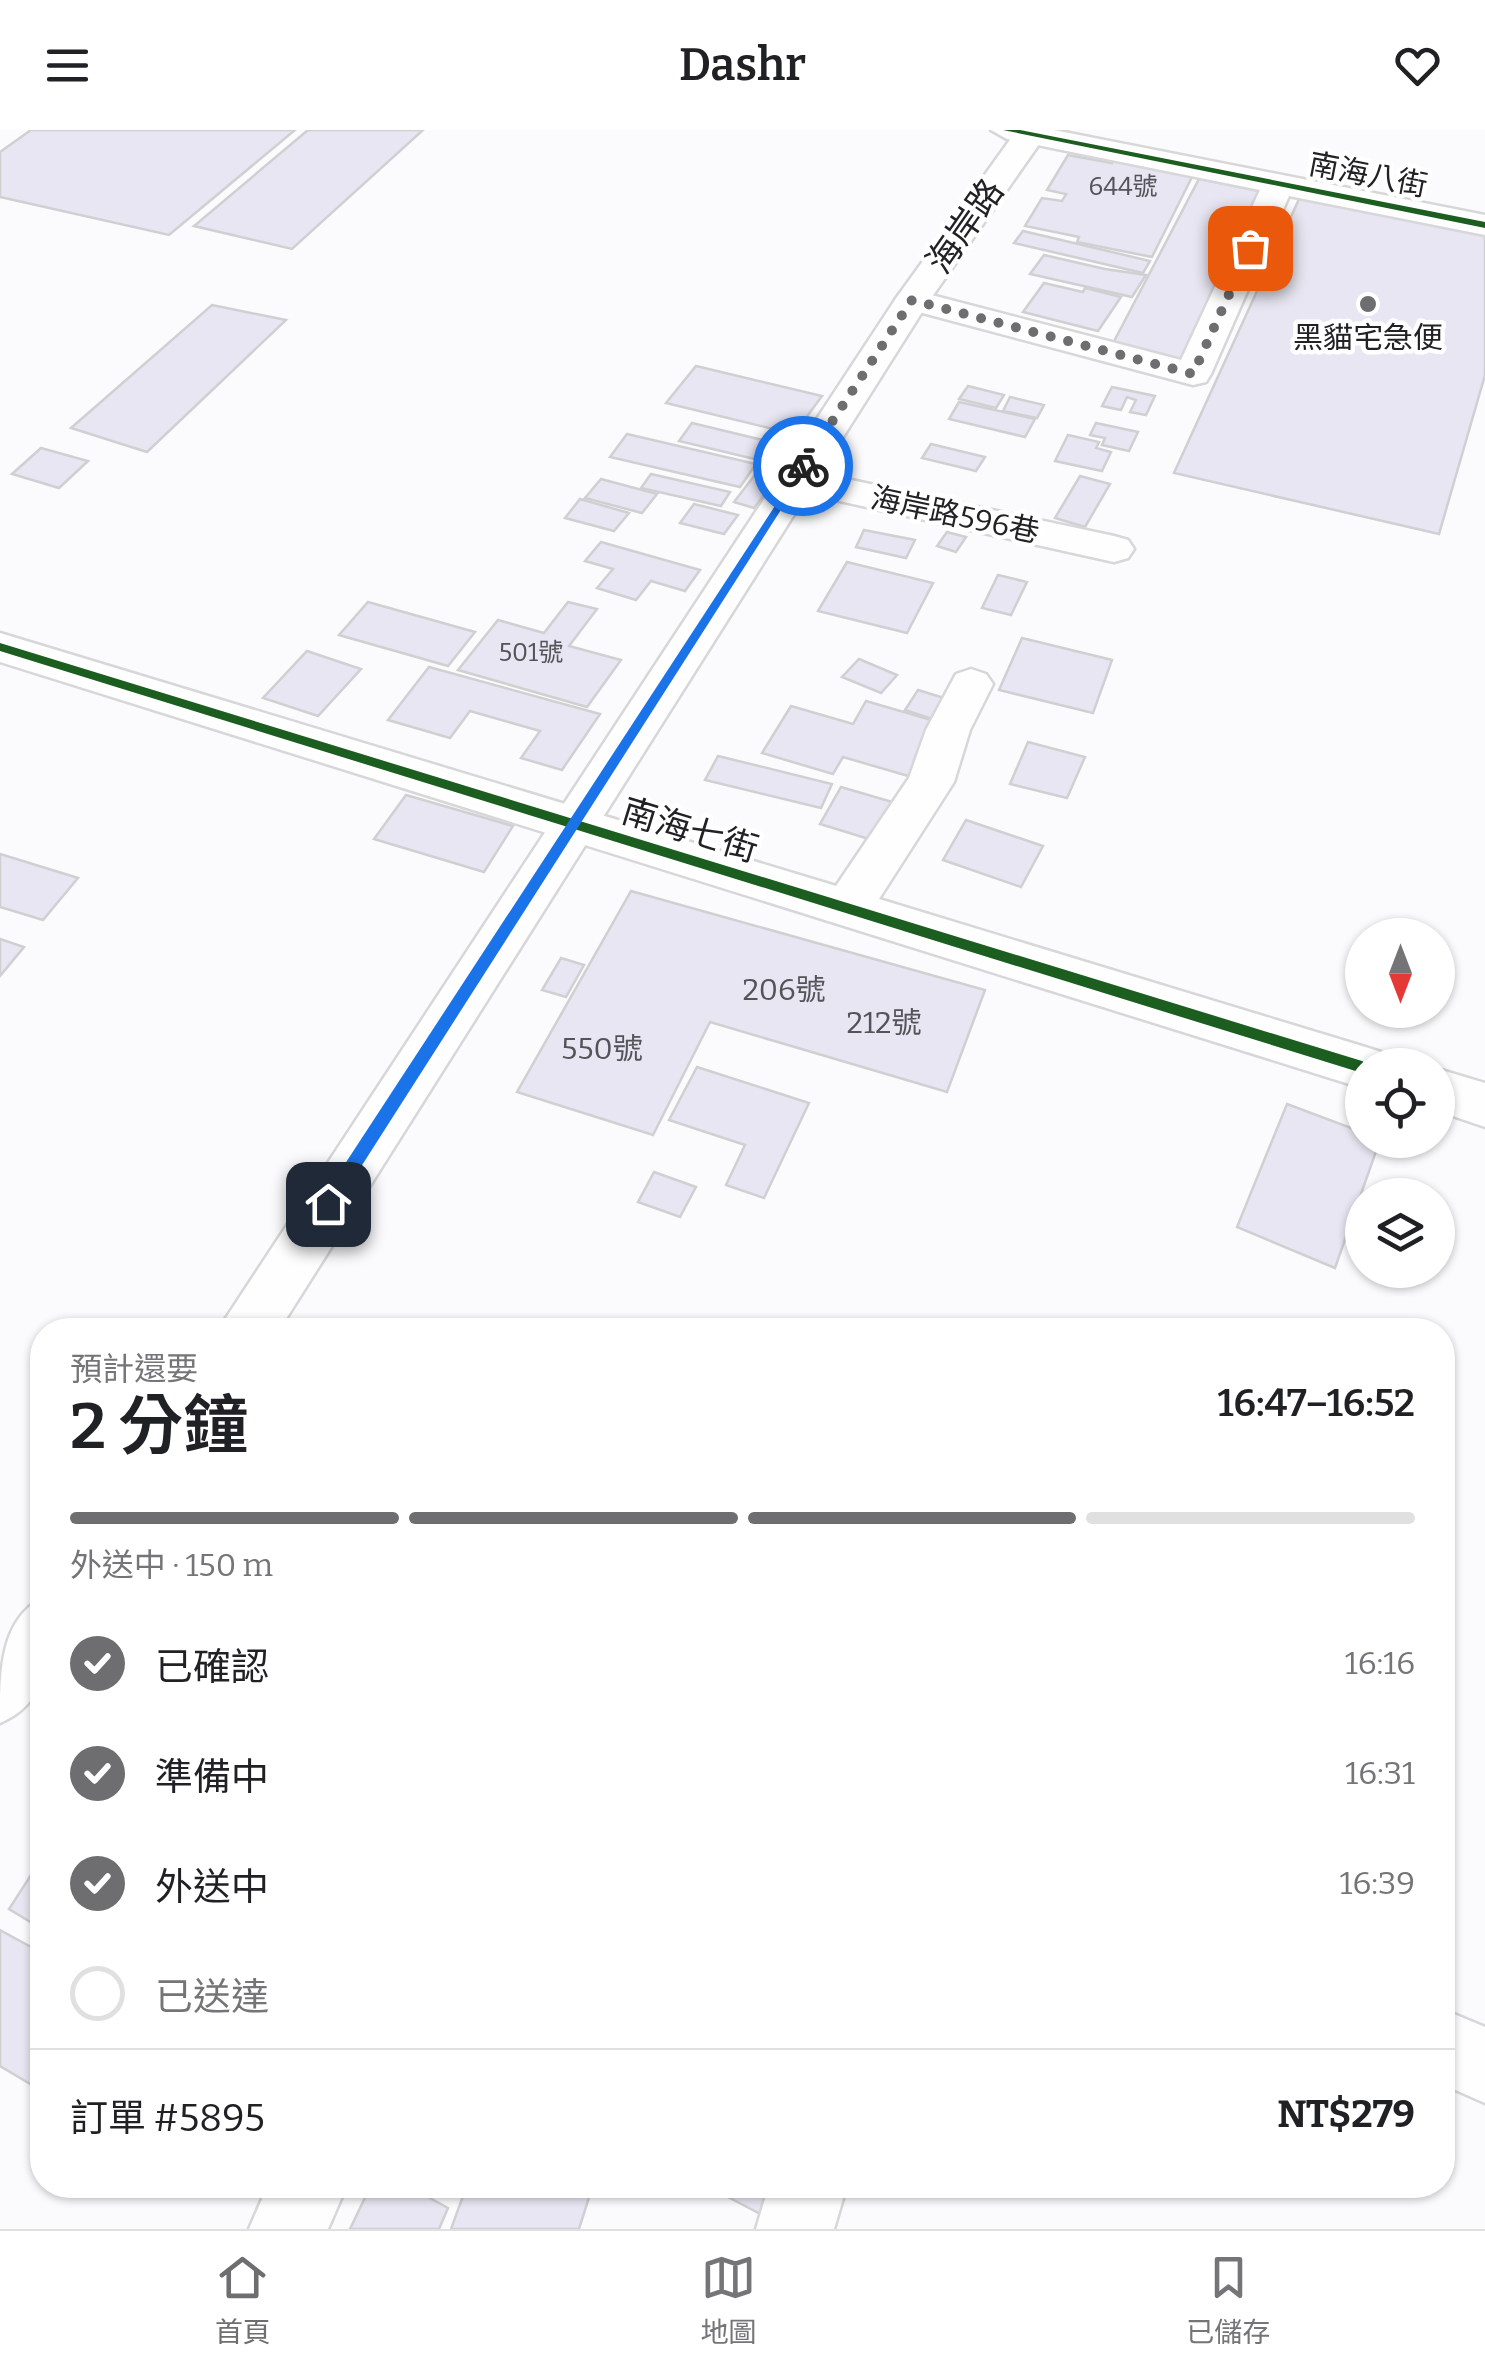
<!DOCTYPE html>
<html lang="zh-TW">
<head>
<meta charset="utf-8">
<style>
  body { margin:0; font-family:Bitter,"Noto Sans TC",serif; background:#f6f6f6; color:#202124; height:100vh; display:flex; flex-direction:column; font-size:38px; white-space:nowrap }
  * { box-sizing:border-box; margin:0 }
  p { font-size:32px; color:#757577 }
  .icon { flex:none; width:55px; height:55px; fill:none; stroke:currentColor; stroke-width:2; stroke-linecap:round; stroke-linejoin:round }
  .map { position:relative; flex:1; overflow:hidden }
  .drawer { position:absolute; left:30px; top:1188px; width:1425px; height:880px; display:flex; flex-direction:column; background:#fff; border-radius:40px; box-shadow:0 2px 8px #0004 }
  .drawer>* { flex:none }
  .needle { width:65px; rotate:180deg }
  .fabs { position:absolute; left:1345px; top:788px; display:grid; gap:20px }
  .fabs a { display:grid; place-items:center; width:110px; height:110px; border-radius:50%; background:#fff; box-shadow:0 2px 8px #0004; font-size:50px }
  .pin { position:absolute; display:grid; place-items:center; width:85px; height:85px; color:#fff; margin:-42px; border-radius:20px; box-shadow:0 5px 15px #0006 }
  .courier { position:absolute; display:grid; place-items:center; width:100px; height:100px; margin:-50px; border:8px solid #1a73e8; border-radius:50%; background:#fff; color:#222; box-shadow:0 2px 12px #0007 }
  .headline em { font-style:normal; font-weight:600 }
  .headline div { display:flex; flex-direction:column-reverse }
  .headline { display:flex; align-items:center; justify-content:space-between; height:170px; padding:0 40px }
  h1 { font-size:65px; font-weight:600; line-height:75px }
  .bar { display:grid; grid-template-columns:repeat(4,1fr); gap:15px 10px; align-content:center; height:120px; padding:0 40px }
  .bar i { height:12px; border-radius:8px; background:#e0e0e0 }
  .bar .selected { background:#6e6e70 }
  .bar p { grid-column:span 4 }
  .line { display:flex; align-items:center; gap:25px; padding:0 40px; border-top:2px solid #e0e0e0 }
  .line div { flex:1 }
  ol { padding:0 40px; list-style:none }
  li { display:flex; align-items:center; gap:30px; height:110px }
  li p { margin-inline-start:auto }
  li .icon { padding:10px; border-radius:50%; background:#6e6e70; color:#fff; stroke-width:4 }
  li:last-child { color:#757577 }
  li i { width:55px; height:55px; border:5px solid #e0e0e0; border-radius:50% }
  header { display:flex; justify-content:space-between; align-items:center; height:130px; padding:0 40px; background:#fff; font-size:45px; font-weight:600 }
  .menu { display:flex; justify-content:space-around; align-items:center; height:140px; border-top:2px solid #e0e0e0; background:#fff; font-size:28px; color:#757577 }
  .menu a { display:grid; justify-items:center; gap:5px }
  .menu .selected { color:#6e6e70 }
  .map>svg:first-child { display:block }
</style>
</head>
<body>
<header><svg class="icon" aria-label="menu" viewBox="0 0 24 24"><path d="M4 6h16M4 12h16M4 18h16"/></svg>Dashr<svg class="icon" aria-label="heart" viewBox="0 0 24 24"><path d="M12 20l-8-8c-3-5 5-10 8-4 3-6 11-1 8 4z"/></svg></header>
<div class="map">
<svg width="1485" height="2099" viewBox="0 0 1485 2099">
  <rect width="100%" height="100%" fill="#fbfbfd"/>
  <g fill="#e7e6f2" stroke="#d0d0d2" stroke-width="2.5">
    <polygon points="31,0 295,0 169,105 0,67 0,22"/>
    <polygon points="308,0 423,0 292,119 194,96"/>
    <polygon points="1068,25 1112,33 1116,27 1195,41 1152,127 1077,112 1079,107 1025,96 1042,68 1062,71 1066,64 1047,60"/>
    <polygon points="1199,49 1265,62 1185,232 1111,217"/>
    <polygon points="1300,67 1485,102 1485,245 1439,404 1174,343"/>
    <polygon points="1023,101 1150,131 1143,143 1014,113"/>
    <polygon points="1044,125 1105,139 1146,145 1132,167 1030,144"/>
    <polygon points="1044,153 1083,162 1085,158 1121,167 1098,201 1023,182"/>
    <polygon points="212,175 286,190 147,322 71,298"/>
    <polygon points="696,236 822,266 794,304 666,273"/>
    <polygon points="968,256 1004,265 996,278 959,269"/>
    <polygon points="1112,257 1155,266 1146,285 1130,282 1136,270 1127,267 1121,280 1102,276"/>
    <polygon points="1010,267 1044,275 1037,288 1003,281"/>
    <polygon points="959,272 1035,289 1025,307 949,289"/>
    <polygon points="692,293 775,313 763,331 679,311"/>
    <polygon points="1096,293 1138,302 1129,321 1102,315 1105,308 1090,305"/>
    <polygon points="627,304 756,334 740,357 610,327"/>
    <polygon points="1068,305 1099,312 1096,318 1111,322 1102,341 1055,331"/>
    <polygon points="784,307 804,313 754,378 734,372"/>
    <polygon points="931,314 985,327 976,341 922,328"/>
    <polygon points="41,318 88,331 59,358 12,344"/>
    <polygon points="651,344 730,362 721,376 641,358"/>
    <polygon points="1080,346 1110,354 1085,397 1055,388"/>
    <polygon points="601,349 657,364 642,383 585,368"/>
    <polygon points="580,369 629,383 614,401 565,388"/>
    <polygon points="694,374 738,385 724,404 680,393"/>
    <polygon points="864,400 915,410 906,428 856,417"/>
    <polygon points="947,402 966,407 956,422 937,416"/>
    <polygon points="601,412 700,440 685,461 651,451 636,470 597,458 613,439 585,431"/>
    <polygon points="847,432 933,453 907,503 818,481"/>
    <polygon points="998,445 1027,452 1011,485 982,478"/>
    <polygon points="368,472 475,502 448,536 339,505"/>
    <polygon points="568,472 597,479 569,516 621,530 587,577 458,540 498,490 544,503"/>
    <polygon points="1022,508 1112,530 1093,583 999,560"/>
    <polygon points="307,521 361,539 318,586 263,568"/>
    <polygon points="859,529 897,545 881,563 842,547"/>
    <polygon points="429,537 600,584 562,640 521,628 540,601 470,581 450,608 388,590"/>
    <polygon points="918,560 954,571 941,592 905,580"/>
    <polygon points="866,571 945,594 915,648 843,627 833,644 762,623 791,576 853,594"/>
    <polygon points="1028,612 1085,627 1067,668 1010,654"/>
    <polygon points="718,626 832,654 821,678 705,650"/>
    <polygon points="841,657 906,676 885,714 820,694"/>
    <polygon points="406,665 513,696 484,742 374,709"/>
    <polygon points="966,690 1043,716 1021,757 943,730"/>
    <polygon points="0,724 78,748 43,790 0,777"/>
    <polygon points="631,761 985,860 947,962 710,892 653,1005 517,962"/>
    <polygon points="0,809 24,817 0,846"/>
    <polygon points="561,828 584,835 566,867 542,860"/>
    <polygon points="697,937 809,973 764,1068 726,1055 745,1015 669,990"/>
    <polygon points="1287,974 1362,1002 1362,1010 1380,1010 1335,1138 1237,1097"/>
    <polygon points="654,1042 696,1057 680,1087 638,1072"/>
    <polygon points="42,1728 42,1799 9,1779"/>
    <polygon points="0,1800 42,1823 42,1961 0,1936"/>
    <polygon points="371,2055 406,2055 448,2078 439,2099 350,2099"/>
    <polygon points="467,2055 593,2055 579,2099 451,2099"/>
    <polygon points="705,2055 780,2055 768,2088"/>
  </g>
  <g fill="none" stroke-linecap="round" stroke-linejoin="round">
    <g stroke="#d7d7d9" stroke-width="5">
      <g id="minor">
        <polygon points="991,0 1054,0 1485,85 1485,105 1289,66 1211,244 1206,252 1193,255 900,177 895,170 900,163 912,160 1181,230 1260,60 1007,9"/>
        <polygon points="795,338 1114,406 1128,410 1134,419 1128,428 1114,432 781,358 775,350 781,342"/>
        <polygon points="0,503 836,756 909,648 926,600 956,544 971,539 986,544 993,554 970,600 954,652 879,769 1362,916 1381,922 1387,935 1362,935 1362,958 0,532"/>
        <polygon points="1438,939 1485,953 1485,997 1438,981"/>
        <polygon points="1442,1879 1485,1897 1485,1973 1442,1954"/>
        <polygon points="268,2055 347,2055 328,2099 249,2099"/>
        <polygon points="769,2055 847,2055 834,2099 756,2099"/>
      </g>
    </g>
    <g stroke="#d7d7d9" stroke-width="5">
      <g id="major">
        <polygon points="1017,0 1049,0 929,171 279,1200 218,1200 895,170"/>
        <path d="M42,1468C45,1519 55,1570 0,1593C0,1541 0,1491 42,1468Z"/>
      </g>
    </g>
    <use href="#minor" fill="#fefeff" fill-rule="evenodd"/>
    <use href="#major" fill="#fefeff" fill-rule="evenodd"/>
    <g stroke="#fff" stroke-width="6">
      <g id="cycleway">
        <polygon points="1003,0 1020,0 1485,92 1485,98"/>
        <polygon points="0,513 1362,931 1368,935 1362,935 1362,943 0,521"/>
      </g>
    </g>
    <use href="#cycleway" fill="#1b5e20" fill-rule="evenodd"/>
  </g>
  <polygon fill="#1a73e8" points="803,333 809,336 334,1079 322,1079 322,1069"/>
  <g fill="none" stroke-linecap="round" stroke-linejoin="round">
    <polyline stroke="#6e6e70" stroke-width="10" stroke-dasharray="0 18" points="803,336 912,170 1193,244 1250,118"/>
  </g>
  <circle fill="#6e6e70" stroke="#fff" stroke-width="4" cx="1368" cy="174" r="10"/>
  <g text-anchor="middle" stroke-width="9" stroke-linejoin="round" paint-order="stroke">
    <g font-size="25" fill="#535358">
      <text x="1123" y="65">644號</text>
      <text x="531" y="531">501號</text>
    </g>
    <g font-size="30" fill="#222224" stroke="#fff">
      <text transform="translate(1368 45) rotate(11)" y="10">南海八街</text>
      <text transform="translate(955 385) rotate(12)" y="10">海岸路596巷</text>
    </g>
    <g font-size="30" fill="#222224" stroke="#fff">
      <text x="1368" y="218">黑貓宅急便</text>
    </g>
    <g font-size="30" fill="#535358">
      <text x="784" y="870">206號</text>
      <text x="884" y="903">212號</text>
      <text x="602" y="929">550號</text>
    </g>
    <g font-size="35" fill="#222224" stroke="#fff">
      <text transform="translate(965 96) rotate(-55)" y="12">海岸路</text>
      <text transform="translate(690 700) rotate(17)" y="12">南海七街</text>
    </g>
  </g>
</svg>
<div class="fabs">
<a><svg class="needle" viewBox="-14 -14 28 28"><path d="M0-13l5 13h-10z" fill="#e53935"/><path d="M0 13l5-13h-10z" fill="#757577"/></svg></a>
<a><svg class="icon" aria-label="locate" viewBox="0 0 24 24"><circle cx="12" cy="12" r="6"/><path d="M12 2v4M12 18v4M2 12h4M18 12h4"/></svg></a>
<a><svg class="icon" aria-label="layers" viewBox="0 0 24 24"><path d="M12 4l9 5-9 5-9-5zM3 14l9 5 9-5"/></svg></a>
</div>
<div class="pin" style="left:1250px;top:118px;background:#ea580c"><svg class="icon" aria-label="bag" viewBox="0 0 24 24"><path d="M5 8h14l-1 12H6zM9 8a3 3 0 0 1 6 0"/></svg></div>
<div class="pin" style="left:328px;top:1074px;background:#1f2937"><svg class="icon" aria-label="home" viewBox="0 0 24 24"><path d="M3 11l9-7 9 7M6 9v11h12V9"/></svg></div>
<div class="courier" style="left:803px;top:336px"><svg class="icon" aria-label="bike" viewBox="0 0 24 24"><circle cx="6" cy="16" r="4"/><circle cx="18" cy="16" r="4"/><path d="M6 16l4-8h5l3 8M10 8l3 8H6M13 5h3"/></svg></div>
<section class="drawer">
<div class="headline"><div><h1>2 分鐘</h1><p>預計還要</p></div><em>16:47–16:52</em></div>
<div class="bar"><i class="selected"></i><i class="selected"></i><i class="selected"></i><i></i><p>外送中 · 150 m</p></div>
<ol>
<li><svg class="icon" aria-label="check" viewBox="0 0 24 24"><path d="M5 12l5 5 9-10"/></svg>已確認<p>16:16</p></li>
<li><svg class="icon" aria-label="check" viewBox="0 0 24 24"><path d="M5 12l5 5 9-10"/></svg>準備中<p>16:31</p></li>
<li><svg class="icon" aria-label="check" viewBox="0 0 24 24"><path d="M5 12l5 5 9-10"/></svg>外送中<p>16:39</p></li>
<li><i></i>已送達</li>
</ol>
<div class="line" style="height:130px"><div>訂單 #5895</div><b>NT$279</b></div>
</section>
</div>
<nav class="menu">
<a class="selected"><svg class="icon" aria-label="home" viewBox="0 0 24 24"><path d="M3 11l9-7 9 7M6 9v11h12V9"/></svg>首頁</a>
<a><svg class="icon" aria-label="map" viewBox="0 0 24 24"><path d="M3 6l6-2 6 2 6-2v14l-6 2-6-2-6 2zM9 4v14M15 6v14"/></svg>地圖</a>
<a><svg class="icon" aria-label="saved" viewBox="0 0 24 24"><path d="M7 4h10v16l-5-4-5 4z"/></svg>已儲存</a>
</nav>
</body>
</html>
